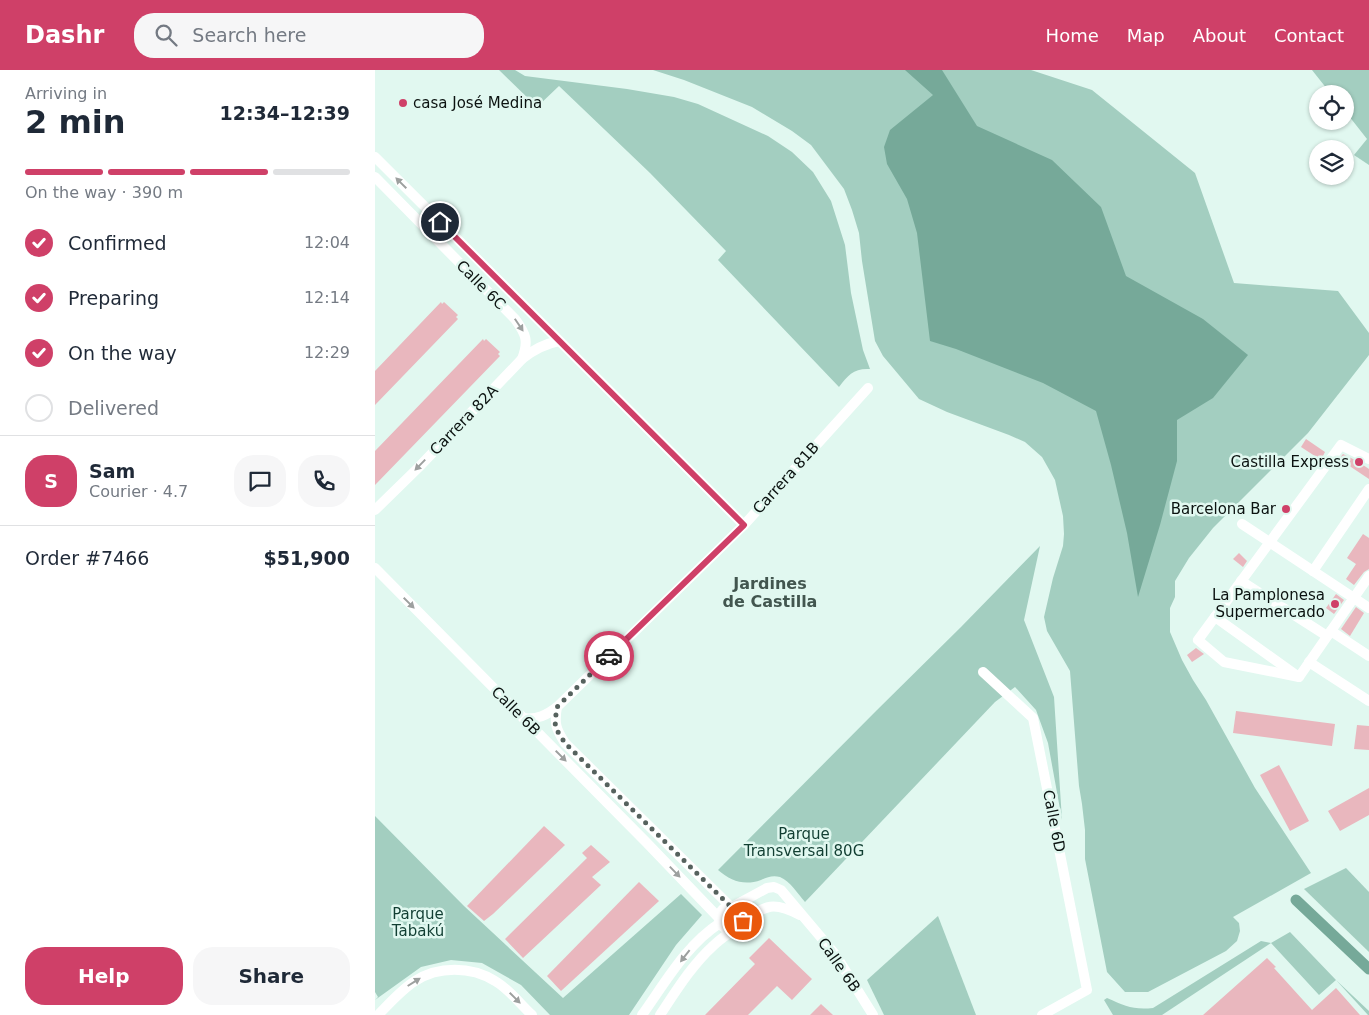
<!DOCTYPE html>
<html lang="en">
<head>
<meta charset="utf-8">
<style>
  body { margin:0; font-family:"DejaVu Sans",sans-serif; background:#f6f6f7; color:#1f2937; height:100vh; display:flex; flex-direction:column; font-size:19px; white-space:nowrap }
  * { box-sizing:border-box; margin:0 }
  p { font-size:16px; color:#747a83 }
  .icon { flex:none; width:28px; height:28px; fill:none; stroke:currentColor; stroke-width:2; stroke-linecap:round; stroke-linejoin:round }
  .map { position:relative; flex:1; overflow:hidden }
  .side { display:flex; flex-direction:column; background:#fff; width:375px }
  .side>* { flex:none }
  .controls { position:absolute; left:934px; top:15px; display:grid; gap:10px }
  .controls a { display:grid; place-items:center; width:45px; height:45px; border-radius:50%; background:#fff; box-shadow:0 1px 4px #0004; font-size:25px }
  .pin { position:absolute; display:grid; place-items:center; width:42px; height:42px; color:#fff; margin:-21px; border:2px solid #fff; border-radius:50%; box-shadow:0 1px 5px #0007 }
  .courier { position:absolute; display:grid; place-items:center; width:50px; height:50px; margin:-25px; border:4px solid #cf4068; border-radius:50%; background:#fff; color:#222; box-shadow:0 1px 6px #0007 }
  .headline em { font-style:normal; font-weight:700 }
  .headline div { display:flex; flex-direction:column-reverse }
  .headline { display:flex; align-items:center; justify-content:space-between; height:85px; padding:0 25px }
  h1 { font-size:32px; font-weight:700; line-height:38px }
  .bar { display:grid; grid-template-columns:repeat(4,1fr); gap:8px 5px; align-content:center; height:60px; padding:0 25px }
  .bar i { height:6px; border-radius:4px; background:#e0e1e3 }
  .bar .selected { background:#cf4068 }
  .bar p { grid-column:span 4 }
  .line { display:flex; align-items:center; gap:12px; padding:0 25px; border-top:1px solid #e0e1e3 }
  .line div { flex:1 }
  .round { display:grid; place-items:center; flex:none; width:52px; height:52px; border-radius:20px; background:#f6f6f7 }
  ol { padding:0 25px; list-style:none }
  li { display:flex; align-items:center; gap:15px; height:55px }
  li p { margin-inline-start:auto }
  li .icon { padding:5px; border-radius:50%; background:#cf4068; color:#fff; stroke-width:4 }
  li:last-child { color:#747a83 }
  li i { width:28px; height:28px; border:2px solid #e0e1e3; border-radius:50% }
  .action { display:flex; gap:10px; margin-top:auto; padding:10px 25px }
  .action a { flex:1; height:58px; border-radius:20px; background:#cf4068; color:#fff; font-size:20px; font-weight:700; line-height:58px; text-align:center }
  .action a+a { background:#f6f6f7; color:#1f2937 }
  header { display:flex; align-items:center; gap:30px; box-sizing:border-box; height:70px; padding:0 25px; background:#cf4068; color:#fff }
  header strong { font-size:24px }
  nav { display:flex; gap:28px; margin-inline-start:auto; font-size:18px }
  .search { width:350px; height:45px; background:#f6f6f7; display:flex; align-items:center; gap:12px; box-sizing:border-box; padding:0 18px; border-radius:20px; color:#747a83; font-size:19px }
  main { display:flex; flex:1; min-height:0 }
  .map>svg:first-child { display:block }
</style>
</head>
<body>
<header>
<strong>Dashr</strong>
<div class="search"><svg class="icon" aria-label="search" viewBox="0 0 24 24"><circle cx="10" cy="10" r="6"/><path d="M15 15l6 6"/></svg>Search here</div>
<nav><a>Home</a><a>Map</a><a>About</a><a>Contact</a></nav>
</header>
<main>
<section class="side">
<div class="headline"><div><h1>2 min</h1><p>Arriving in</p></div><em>12:34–12:39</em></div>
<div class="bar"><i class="selected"></i><i class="selected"></i><i class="selected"></i><i></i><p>On the way · 390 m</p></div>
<ol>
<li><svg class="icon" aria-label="check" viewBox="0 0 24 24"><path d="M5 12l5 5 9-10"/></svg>Confirmed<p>12:04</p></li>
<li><svg class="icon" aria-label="check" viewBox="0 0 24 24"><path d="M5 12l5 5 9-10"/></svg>Preparing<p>12:14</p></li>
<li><svg class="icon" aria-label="check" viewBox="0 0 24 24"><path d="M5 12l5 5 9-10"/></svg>On the way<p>12:29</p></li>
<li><i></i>Delivered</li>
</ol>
<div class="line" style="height:90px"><b class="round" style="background:#cf4068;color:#fff">S</b><div><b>Sam</b><p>Courier · 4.7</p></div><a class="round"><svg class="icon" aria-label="chat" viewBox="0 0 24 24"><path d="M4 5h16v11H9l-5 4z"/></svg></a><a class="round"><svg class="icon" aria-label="phone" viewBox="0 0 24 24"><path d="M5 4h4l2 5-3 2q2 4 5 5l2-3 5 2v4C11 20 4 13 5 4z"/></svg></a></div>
<div class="line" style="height:65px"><div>Order #7466</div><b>$51,900</b></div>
<div class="action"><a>Help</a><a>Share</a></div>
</section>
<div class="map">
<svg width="994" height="945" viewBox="0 0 994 945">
  <rect width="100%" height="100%" fill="#e1f8f0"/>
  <g fill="#a3cec0">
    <path d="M124,0H140L150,6L252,19L299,27L323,34L393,66L417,82L438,102L456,131L470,175L476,223L488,280L495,299C479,298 473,305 464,317L343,190L351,181L275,103L184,16L162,37Z"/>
    <polygon points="278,0 656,0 717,20 820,103 859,213 963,221 994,263 994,285 933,363 838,458 814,488 800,511 800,527 795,538 795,562 807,590 818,610 831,630 880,718 936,803 858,847 864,853 865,861 862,871 851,881 773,922 750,922 732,902 710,789 710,760 707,734 704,716 695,601 672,561 669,547 678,508 688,476 689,464 688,446 680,410 667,387 650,372 634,365 572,342 544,329 508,286 500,271 487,191 484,163 477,140 469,119 436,75 417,61 377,37 309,10"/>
    <polygon points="937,0 994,0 994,95 979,85 992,69 970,41 970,24 956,24"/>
    <path d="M665,476L649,550L679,627L687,750L673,673L661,640L640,617L620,632L430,832C423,824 415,811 405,807C398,805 392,807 386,810C369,816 356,811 343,800L502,640L586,557Z"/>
    <polygon points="0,746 89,836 188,928 306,824 327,845 301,875 254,945 175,945 146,915 107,893 76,890 46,897 0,930 3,927 0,922"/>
    <polygon points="971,798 994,822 994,882 929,819"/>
    <polygon points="563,846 601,945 509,945 492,910"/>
    <path d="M915,862L961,910L994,941V945H993L961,910L944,925L896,873L787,945H738L729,930L732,928C750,936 758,940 778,938L886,871L896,873Z"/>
  </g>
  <polygon fill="#76a999" points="530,0 567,0 602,56 677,90 726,137 751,206 828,249 873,285 838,328 802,350 802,391 785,455 763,527 752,463 736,395 721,341 668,313 581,279 555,271 542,163 532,129 512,94 509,77 515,60 558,25"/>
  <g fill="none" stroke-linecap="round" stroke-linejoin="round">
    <polyline stroke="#76a999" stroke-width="11" points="921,830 994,899"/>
  </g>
  <g fill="#e9b7be">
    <polygon points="66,232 67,234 69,232 83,245 81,247 83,249 0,335 0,301"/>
    <polygon points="108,269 109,271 111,269 125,282 123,284 125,286 0,415 0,381"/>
    <polygon points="931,369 950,382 946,390 926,377"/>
    <polygon points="968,384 982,391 994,399 994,409 964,389"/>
    <polygon points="988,464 994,468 994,499 989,502 979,515 971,509 981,494 972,488"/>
    <polygon points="864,483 872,491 868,497 858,489"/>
    <polygon points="961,524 969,530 959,544 951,538"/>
    <polygon points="981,537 989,543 975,566 966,559"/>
    <polygon points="821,578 829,584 817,592 812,585"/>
    <polygon points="861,641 960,654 957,676 858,663"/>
    <polygon points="982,655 994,656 994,680 979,679"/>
    <polygon points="904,695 934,751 915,761 885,705"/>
    <polygon points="994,718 994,745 965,761 953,741"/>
    <polygon points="169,756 190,775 118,844 109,851 92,836"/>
    <polygon points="216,775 235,792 217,807 226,815 148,888 130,869 212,788 207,783"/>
    <polygon points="264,812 284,831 186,921 172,906"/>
    <polygon points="394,868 437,909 417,930 402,916 373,945 330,945 380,894 374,888"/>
    <polygon points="892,888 901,897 899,898 937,940 961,918 985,945 828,945"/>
    <polygon points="446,934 458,945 435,945"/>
  </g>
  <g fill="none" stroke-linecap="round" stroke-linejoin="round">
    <g stroke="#fff" stroke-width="10">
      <polyline points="0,87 369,455"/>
      <path d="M0,107L140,249C151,264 154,271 147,289"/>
      <path d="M0,440L44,397L147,289C159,279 169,274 184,271"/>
      <polyline points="867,454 994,538"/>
      <polyline points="0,498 271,772 344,848"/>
      <polyline points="938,501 994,419"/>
      <polyline points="866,511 952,566"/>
      <polyline points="840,547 921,605"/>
      <polyline points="956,561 994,586"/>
      <polyline points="934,592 994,631"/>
      <polyline points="608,602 658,648 712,920 667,945"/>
      <polyline points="924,607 849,592 823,570 966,375 994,389"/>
      <polyline points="924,607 994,506"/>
      <path d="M182,637C179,654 181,659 190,673L355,836"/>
      <path d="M148,648C162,650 172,645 182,637L369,455L493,318"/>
      <circle cx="356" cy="848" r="12"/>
      <polyline points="359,836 392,818 399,817 406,820 460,884 498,945"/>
      <path d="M368,851C392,835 398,831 425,845"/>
      <path d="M3,945C14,934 26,920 40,911C63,896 96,896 120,911C134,919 145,934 157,945"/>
      <path d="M267,945C290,913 311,875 345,853"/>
      <path d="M285,945C301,921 317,895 338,876C344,870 350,866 357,861"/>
    </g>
  </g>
  <defs><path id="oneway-solid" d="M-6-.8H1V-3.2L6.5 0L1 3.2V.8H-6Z" transform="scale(1.25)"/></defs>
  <g fill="#9da09f">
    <use href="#oneway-solid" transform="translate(26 113) rotate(-135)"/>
    <use href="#oneway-solid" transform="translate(144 255) rotate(56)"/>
    <use href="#oneway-solid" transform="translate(45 395) rotate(134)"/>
    <use href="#oneway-solid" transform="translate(34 533) rotate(45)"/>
    <use href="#oneway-solid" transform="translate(186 686) rotate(45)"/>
    <use href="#oneway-solid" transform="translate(300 802) rotate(46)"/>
    <use href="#oneway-solid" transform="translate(310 886) rotate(128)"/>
    <use href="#oneway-solid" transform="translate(39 912) rotate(-32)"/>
    <use href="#oneway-solid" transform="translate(140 928) rotate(45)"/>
  </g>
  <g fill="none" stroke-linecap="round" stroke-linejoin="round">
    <polyline stroke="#56625e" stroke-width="5" stroke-dasharray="0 9" points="234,586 182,637 180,652 181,659 190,673 355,836 362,838 366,840 368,844 368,851"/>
    <polyline stroke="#cf4068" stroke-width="6" points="65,152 369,455 234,586"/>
  </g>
  <g fill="#cf4068" stroke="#e1f8f0" stroke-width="2">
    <circle cx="28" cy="33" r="5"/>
    <circle cx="984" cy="392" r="5"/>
    <circle cx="911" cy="439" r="5"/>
    <circle cx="960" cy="534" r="5"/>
  </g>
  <g text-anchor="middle" stroke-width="5" stroke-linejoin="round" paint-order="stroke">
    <g font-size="15" fill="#0b1210" stroke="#e1f8f0" text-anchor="end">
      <text x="38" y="38" text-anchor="start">casa José Medina</text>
      <text x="974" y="397">Castilla Express</text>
      <text x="901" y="444">Barcelona Bar</text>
      <text x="950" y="530">La Pamplonesa<tspan x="950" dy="17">Supermercado</tspan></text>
    </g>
    <g font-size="15" fill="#0b1210" stroke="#e1f8f0">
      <text transform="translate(106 215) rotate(45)" y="5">Calle 6C</text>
      <text transform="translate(89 350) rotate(-46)" y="5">Carrera 82A</text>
      <text transform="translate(411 408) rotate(-48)" y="5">Carrera 81B</text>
      <text transform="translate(141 641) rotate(45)" y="5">Calle 6B</text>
      <text transform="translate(679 751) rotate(79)" y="5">Calle 6D</text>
      <text transform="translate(464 895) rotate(55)" y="5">Calle 6B</text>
    </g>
    <g font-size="15" fill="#113e32" stroke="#e1f8f0">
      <text x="429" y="769">Parque<tspan x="429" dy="17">Transversal 80G</tspan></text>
      <text x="43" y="849">Parque<tspan x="43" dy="17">Tabakú</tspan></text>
    </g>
    <g font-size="16" font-weight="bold" fill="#42564f" stroke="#e1f8f0">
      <text x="395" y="519">Jardines<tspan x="395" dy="18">de Castilla</tspan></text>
    </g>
  </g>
</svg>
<div class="controls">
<a><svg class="icon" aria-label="locate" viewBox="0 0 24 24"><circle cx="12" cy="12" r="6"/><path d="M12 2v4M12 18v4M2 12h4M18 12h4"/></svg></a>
<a><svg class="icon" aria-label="layers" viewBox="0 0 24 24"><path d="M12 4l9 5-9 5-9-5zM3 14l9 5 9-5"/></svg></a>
</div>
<div class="pin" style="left:368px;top:851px;background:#ea580c"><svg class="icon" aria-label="bag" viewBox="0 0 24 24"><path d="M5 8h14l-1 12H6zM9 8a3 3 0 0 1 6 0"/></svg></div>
<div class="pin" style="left:65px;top:152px;background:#1f2937"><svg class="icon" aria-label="home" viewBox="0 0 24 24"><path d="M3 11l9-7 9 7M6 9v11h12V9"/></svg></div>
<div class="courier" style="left:234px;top:586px"><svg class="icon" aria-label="car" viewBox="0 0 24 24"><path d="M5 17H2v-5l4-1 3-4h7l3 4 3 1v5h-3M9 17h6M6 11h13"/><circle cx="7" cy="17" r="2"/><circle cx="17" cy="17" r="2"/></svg></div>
</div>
</main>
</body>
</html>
